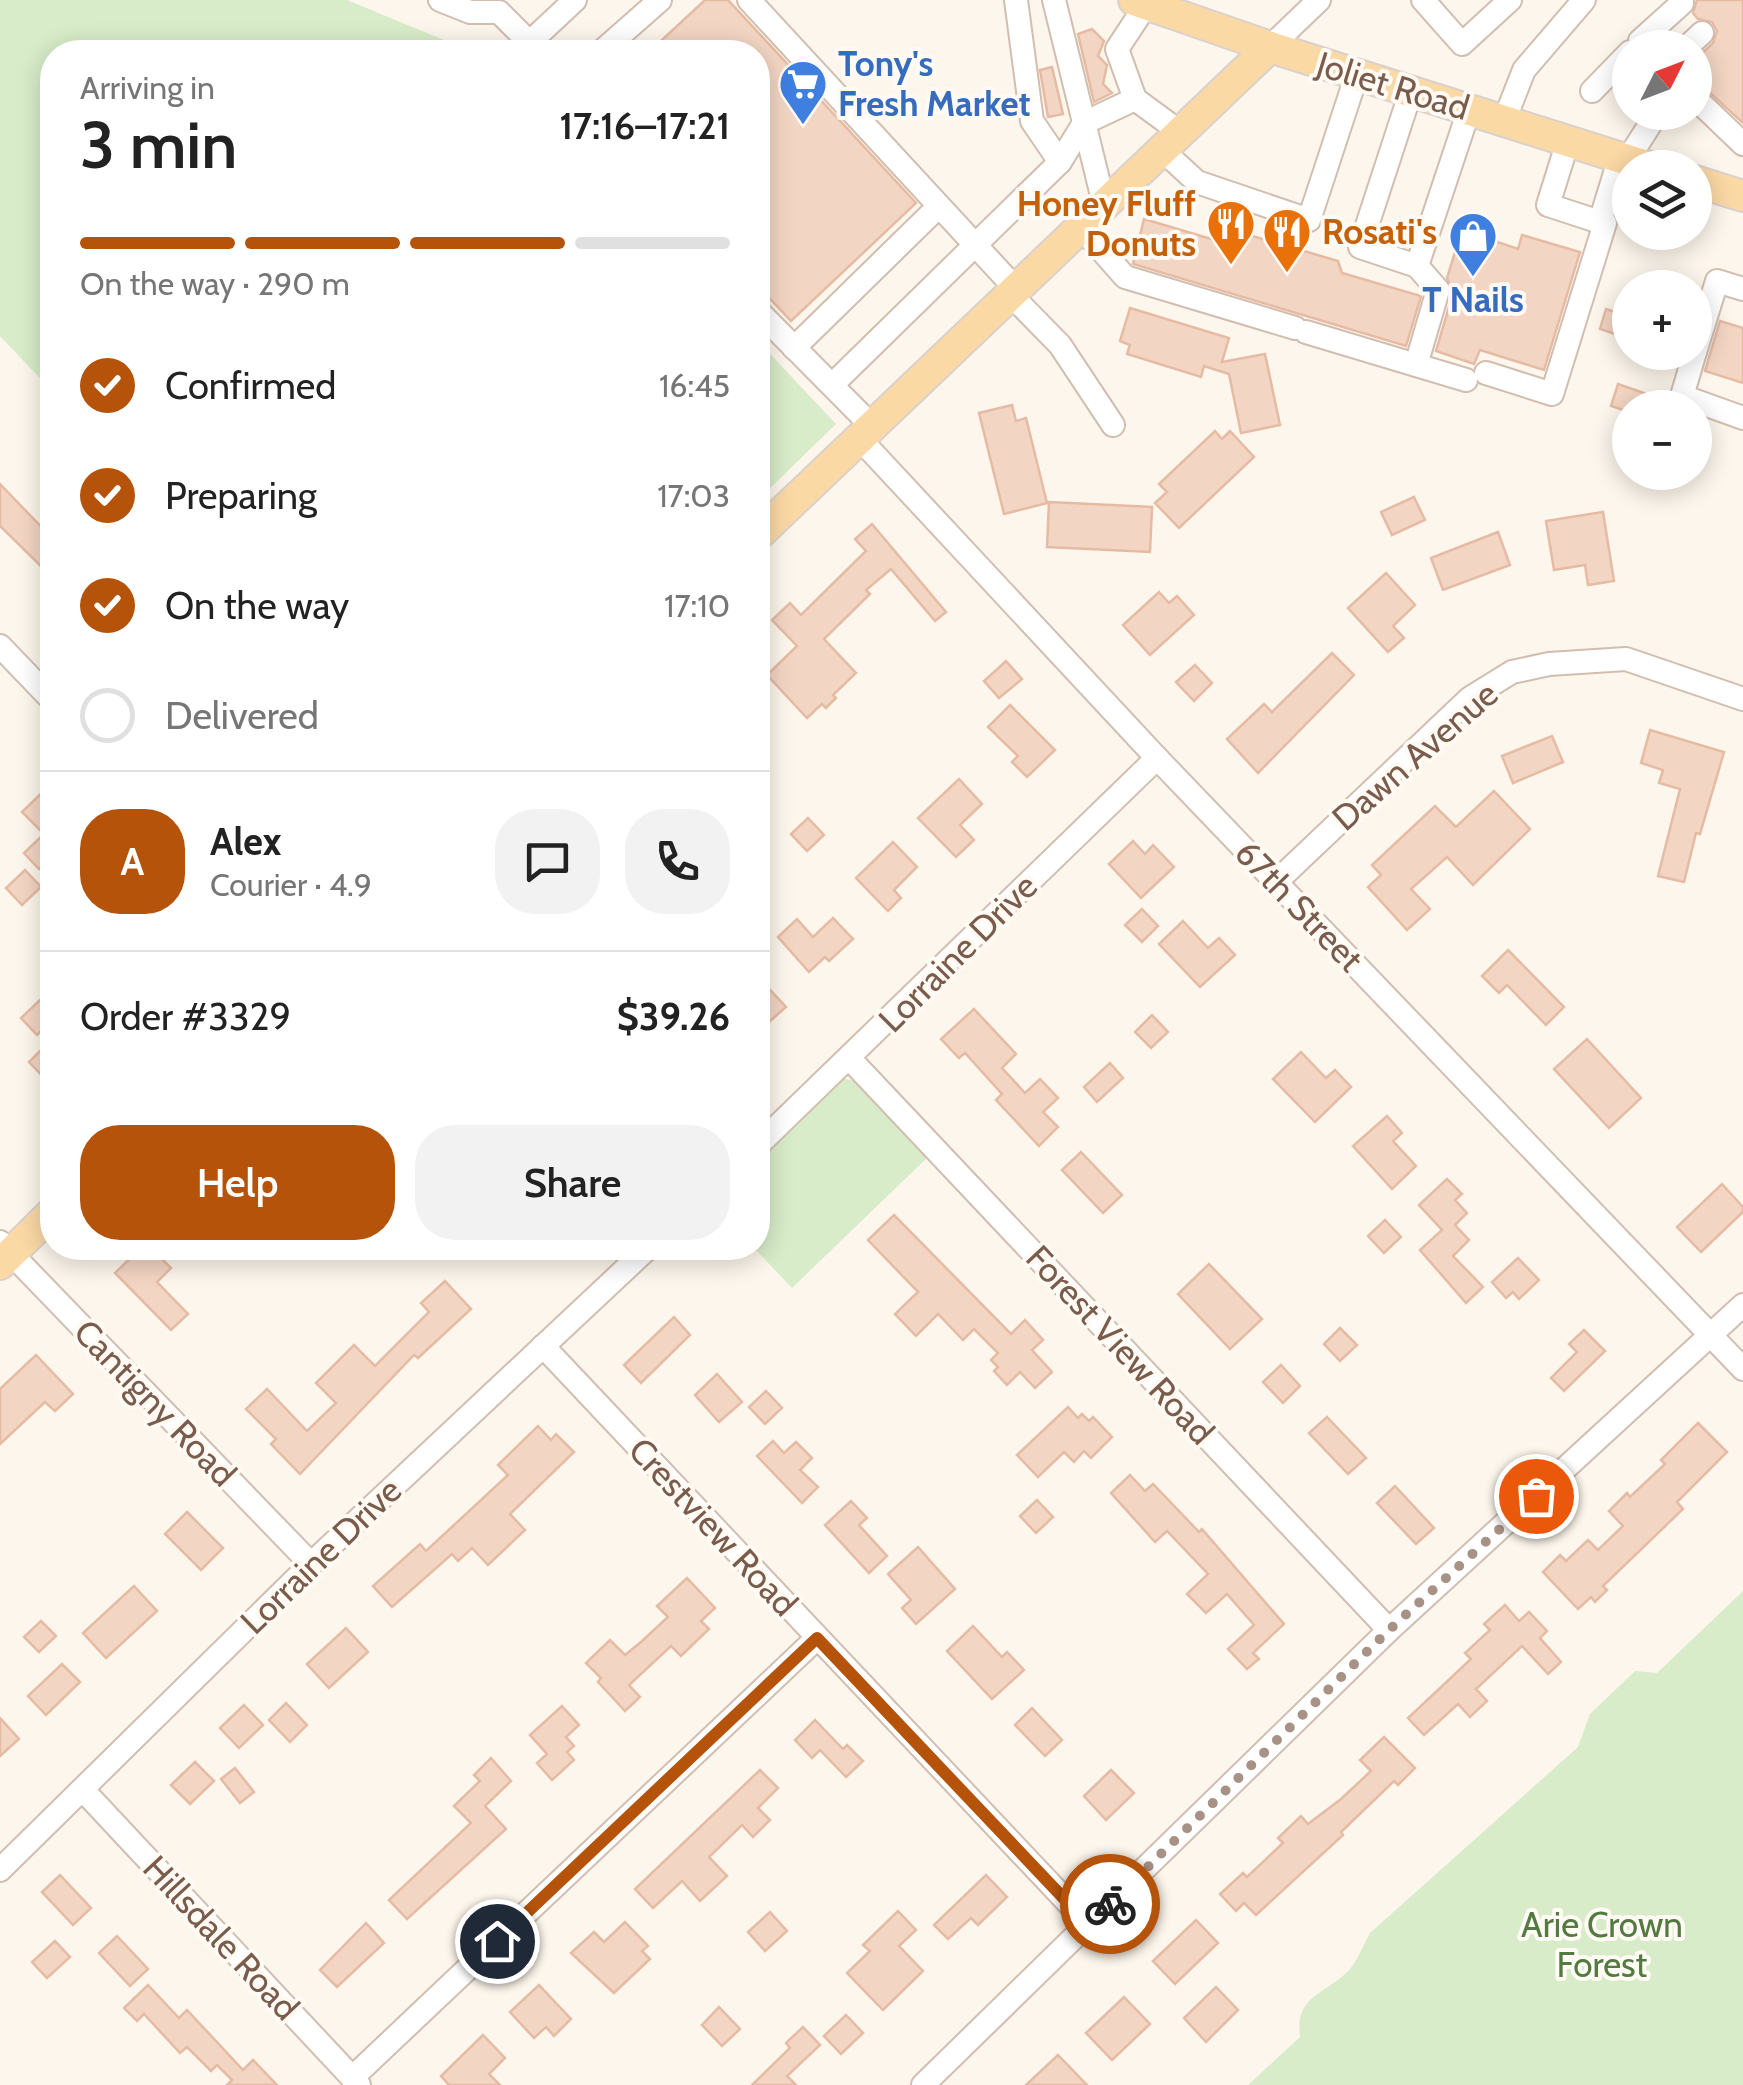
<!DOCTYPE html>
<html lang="en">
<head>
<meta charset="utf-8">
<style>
  body { margin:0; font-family:Cabin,sans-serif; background:#f2f2f2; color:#222; height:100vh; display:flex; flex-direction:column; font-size:38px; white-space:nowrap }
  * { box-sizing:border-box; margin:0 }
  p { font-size:32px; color:#767676 }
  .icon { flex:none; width:55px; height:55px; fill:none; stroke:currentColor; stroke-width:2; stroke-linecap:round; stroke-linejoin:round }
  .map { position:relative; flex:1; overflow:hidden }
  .drawer { position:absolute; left:40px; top:40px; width:730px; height:1220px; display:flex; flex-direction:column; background:#fff; border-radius:40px; box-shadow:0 5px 25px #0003 }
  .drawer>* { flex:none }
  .needle { width:65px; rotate:48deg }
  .controls { position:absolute; left:1612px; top:30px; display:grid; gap:20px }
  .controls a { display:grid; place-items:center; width:100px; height:100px; border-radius:50%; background:#fff; box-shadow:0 5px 25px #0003; font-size:50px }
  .pin { position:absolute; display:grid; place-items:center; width:85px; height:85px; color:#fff; margin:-42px; border:5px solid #fff; border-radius:50%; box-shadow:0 2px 10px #0007 }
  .courier { position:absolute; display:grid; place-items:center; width:100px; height:100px; margin:-50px; border:8px solid #b45309; border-radius:50%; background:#fff; color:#222; box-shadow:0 2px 12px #0007 }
  .summary em { font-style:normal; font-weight:600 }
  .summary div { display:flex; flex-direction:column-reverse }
  .summary { display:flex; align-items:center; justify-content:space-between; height:170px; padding:0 40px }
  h1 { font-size:65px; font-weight:600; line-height:75px }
  .bar { display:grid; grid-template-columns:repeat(4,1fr); gap:15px 10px; align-content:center; height:120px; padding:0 40px }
  .bar i { height:12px; border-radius:8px; background:#e0e0e0 }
  .bar .selected { background:#b45309 }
  .bar p { grid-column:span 4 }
  .line { display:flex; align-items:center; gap:25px; padding:0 40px; border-top:2px solid #e0e0e0 }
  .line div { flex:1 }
  .round { display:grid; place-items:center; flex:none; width:105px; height:105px; border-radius:40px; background:#f2f2f2 }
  ol { padding:0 40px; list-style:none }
  li { display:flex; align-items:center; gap:30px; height:110px }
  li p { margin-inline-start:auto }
  li .icon { padding:10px; border-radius:50%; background:#b45309; color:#fff; stroke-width:4 }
  li:last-child { color:#767676 }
  li i { width:55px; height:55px; border:5px solid #e0e0e0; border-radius:50% }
  .primary-button { display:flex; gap:20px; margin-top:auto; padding:20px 40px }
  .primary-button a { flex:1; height:115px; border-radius:40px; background:#b45309; color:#fff; font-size:40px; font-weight:600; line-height:115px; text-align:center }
  .primary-button a+a { background:#f2f2f2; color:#222 }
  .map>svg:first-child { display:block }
</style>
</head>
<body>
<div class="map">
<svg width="1743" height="2085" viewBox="0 0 1743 2085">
  <rect width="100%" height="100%" fill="#fdf6ec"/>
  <g fill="#d8ecc9">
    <polygon points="0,0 347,0 473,52 52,52 52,391 0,336"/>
    <polygon points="758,341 836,424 758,500"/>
    <polygon points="840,1078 857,1081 929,1156 792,1288 754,1248 758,1248 758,1156"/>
    <path d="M1743,1591V2085H1248L1300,2037C1294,1994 1328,1994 1350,1969C1358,1959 1364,1944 1370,1933L1578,1747L1590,1714L1635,1671L1657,1673Z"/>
  </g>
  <g fill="#f3d5c3" stroke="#e6bba3" stroke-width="2.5">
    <polygon points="705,0 728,0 916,203 791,321 758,286 758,52 649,52"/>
    <polygon points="1697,0 1743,0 1743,123 1695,79 1695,60 1713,43 1717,31 1712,22 1698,19 1693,13"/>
    <polygon points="1092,29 1104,41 1098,56 1107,65 1103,84 1112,93 1094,102 1078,34"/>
    <polygon points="1052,67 1063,114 1048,117 1040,70"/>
    <polygon points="1144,219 1211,239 1215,225 1338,261 1342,273 1421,296 1406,346 1133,264"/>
    <polygon points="1462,230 1518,249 1522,235 1580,252 1544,370 1480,350 1474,364 1436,351 1453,293 1447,278"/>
    <polygon points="1130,308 1229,338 1222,362 1265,354 1280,425 1241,433 1229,374 1204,366 1201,377 1127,354 1130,345 1120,341"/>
    <polygon points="1606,309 1630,317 1630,339 1600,329"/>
    <polygon points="1720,321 1743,328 1743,383 1705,371"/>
    <polygon points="1618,384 1644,393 1639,408 1630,408 1630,412 1611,406"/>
    <polygon points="1012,405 1016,421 1026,418 1047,503 1004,514 979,413"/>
    <polygon points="1215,431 1222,439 1230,431 1254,457 1179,528 1155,503 1167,492 1159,484"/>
    <polygon points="0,484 52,538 52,577 0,526"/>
    <polygon points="1414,497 1425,520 1392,535 1381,512"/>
    <polygon points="1049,502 1152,507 1150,552 1047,547"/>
    <polygon points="1603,512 1614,581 1588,585 1585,565 1554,570 1546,521"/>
    <polygon points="872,524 946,612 935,621 891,569 866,590 870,594 824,639 856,673 833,695 836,698 826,708 822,704 807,718 767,675 797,646 772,620 790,603 801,615 866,551 855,539"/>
    <polygon points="1498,532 1510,565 1443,590 1431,558"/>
    <polygon points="1386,573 1415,605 1393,626 1404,638 1388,652 1348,608"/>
    <polygon points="1159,592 1169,603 1177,596 1194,615 1150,655 1123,625"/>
    <polygon points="1332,653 1354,675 1258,773 1227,739 1264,704 1272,712"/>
    <polygon points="1006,661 1022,679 999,698 984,681"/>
    <polygon points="1195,665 1212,683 1194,701 1176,682"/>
    <polygon points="1010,705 1055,750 1027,777 1012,762 1018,756 988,727"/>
    <polygon points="1650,730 1724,752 1700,834 1696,833 1684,882 1658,876 1680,789 1659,783 1663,770 1641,763"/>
    <polygon points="1552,736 1563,762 1513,783 1502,756"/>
    <polygon points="959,779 982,804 960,825 974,840 956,857 918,818"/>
    <polygon points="52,783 52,856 39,869 24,853 44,834 22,812"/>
    <polygon points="1494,791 1530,829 1473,885 1447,857 1411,889 1430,909 1407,930 1368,887 1381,875 1372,865 1435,806 1456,827"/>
    <polygon points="808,818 824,835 807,851 791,834"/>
    <polygon points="1133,841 1145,854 1153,845 1174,867 1141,898 1109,864"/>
    <polygon points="893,842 917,867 894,890 901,898 888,911 856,878"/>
    <polygon points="25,870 41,887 22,905 6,888"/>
    <polygon points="1142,909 1158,926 1142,942 1125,925"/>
    <polygon points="833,918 853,939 829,961 825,957 809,972 778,937 797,919 813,937"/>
    <polygon points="1183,921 1208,948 1219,938 1235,955 1200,987 1159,944"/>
    <polygon points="1508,950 1564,1007 1546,1025 1507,985 1499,993 1482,976"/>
    <polygon points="758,977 786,1007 769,1022 758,1010"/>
    <polygon points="40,1000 52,1013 52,1020 37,1035 21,1018"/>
    <polygon points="974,1009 1016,1054 1002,1068 1025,1093 1040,1079 1058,1098 1043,1112 1058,1127 1039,1146 996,1100 1002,1094 965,1053 959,1058 941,1039"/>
    <polygon points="1152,1015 1168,1032 1151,1048 1135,1032"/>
    <polygon points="1587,1039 1641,1098 1609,1128 1554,1069"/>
    <polygon points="45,1046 52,1054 52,1086 29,1062"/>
    <polygon points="1301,1052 1326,1078 1335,1070 1351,1087 1315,1122 1273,1079"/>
    <polygon points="1110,1063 1123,1078 1097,1102 1084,1087"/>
    <polygon points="1387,1116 1402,1133 1393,1141 1416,1166 1392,1189 1353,1146"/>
    <polygon points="1081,1152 1122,1195 1103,1213 1062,1170"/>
    <polygon points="1447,1179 1462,1194 1455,1200 1467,1213 1455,1225 1469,1240 1453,1256 1483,1287 1466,1303 1420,1250 1442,1230 1419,1205"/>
    <polygon points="1722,1184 1743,1207 1743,1212 1701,1252 1677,1227"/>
    <polygon points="894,1215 1011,1334 1025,1320 1043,1340 1032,1350 1052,1372 1035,1388 1020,1372 1007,1385 994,1371 998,1367 991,1360 998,1353 974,1329 963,1340 938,1314 916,1336 895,1314 918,1292 868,1240"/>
    <polygon points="1385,1220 1401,1237 1384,1253 1368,1236"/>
    <polygon points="141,1248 151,1248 171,1268 157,1282 188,1314 171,1330 115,1273"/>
    <polygon points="1518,1258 1539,1280 1519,1299 1513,1292 1506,1298 1492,1282"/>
    <polygon points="1209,1264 1262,1319 1230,1349 1178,1294"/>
    <polygon points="445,1281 471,1309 418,1358 414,1355 300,1474 271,1444 276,1439 246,1409 267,1389 307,1431 336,1403 316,1383 354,1345 375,1366 429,1312 421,1303"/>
    <polygon points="674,1317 690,1335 641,1383 624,1365"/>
    <polygon points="1340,1328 1357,1345 1340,1361 1324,1344"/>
    <polygon points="1584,1330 1605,1351 1564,1391 1551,1378 1577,1352 1569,1344"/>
    <polygon points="36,1355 73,1394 55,1411 45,1402 0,1444 0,1389"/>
    <polygon points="1281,1365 1300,1386 1283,1403 1263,1382"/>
    <polygon points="717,1374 742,1402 719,1422 695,1395"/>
    <polygon points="766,1391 782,1408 765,1424 749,1407"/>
    <polygon points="1068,1407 1078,1418 1082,1414 1089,1421 1093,1417 1112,1437 1091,1458 1084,1451 1074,1462 1064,1452 1038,1477 1017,1455"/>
    <polygon points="1327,1417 1366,1458 1348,1474 1309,1433"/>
    <polygon points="1698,1423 1727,1452 1677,1502 1683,1509 1603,1586 1607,1590 1595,1602 1591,1597 1578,1609 1543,1572 1560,1555 1566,1561 1588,1540 1598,1550 1623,1526 1609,1511 1627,1493 1630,1497 1665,1464 1661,1460"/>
    <polygon points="538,1426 551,1440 556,1434 574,1452 510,1514 525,1530 488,1565 472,1548 458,1561 452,1554 392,1607 373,1586 420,1544 426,1551 508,1475 498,1465"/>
    <polygon points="773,1441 784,1453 796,1442 812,1458 800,1470 818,1487 802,1503 757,1456"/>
    <polygon points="1130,1475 1145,1491 1153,1484 1199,1532 1202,1529 1284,1624 1253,1653 1259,1659 1247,1669 1228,1649 1254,1625 1227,1594 1206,1613 1187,1594 1208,1574 1167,1531 1155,1542 1111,1493"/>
    <polygon points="1395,1486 1434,1528 1416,1544 1377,1503"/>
    <polygon points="1037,1500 1053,1517 1036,1533 1020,1516"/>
    <polygon points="851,1501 867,1518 859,1525 887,1556 869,1573 825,1525"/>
    <polygon points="187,1512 223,1548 201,1570 165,1534"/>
    <polygon points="918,1547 955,1589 916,1624 902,1608 911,1600 888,1574"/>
    <polygon points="687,1578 715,1608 701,1621 709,1629 681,1656 671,1646 629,1685 640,1697 625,1711 598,1682 601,1678 586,1663 610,1640 625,1655 641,1642 668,1617 657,1606"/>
    <polygon points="134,1586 157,1611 106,1658 83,1633"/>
    <polygon points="1505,1605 1519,1621 1529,1612 1547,1631 1540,1638 1561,1662 1548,1674 1522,1646 1476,1689 1487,1701 1470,1717 1458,1704 1424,1735 1408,1718 1471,1659 1465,1653 1490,1630 1484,1624"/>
    <polygon points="41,1621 56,1636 39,1652 24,1637"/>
    <polygon points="973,1626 1002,1657 1007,1652 1024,1670 992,1699 947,1651"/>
    <polygon points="346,1628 368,1652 329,1688 307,1664"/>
    <polygon points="62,1664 80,1682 46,1715 28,1696"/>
    <polygon points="286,1703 307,1725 290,1742 269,1720"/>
    <polygon points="244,1705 263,1725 239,1748 220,1728"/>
    <polygon points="562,1706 579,1725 566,1737 574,1746 567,1752 574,1760 552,1780 537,1763 547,1754 530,1735"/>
    <polygon points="1032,1708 1062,1740 1045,1756 1015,1725"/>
    <polygon points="0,1718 19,1739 0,1756"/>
    <polygon points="815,1720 843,1749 847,1745 863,1761 846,1777 820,1750 812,1758 795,1740"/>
    <polygon points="1384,1737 1415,1768 1398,1785 1394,1781 1341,1832 1343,1835 1256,1915 1244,1903 1236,1911 1220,1894 1243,1873 1247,1877 1283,1843 1278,1838 1301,1816 1308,1824 1341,1799 1371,1771 1360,1760"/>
    <polygon points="491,1758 511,1781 485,1806 506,1829 407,1919 389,1900 471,1823 454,1806 480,1781 474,1775"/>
    <polygon points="195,1762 214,1781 190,1804 171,1785"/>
    <polygon points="235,1768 254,1792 240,1803 221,1779"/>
    <polygon points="760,1770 778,1788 758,1808 770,1820 753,1837 742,1825 709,1857 727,1876 700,1901 682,1881 653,1908 635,1889"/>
    <polygon points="1111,1770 1134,1793 1106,1820 1084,1796"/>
    <polygon points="60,1875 91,1908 73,1925 42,1892"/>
    <polygon points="986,1875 1007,1897 978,1925 971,1918 948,1939 934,1925"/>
    <polygon points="898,1911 916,1930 899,1946 923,1971 883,2010 847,1973 870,1951 863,1945"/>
    <polygon points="770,1912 787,1931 765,1951 748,1932"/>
    <polygon points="1196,1920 1218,1943 1175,1984 1153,1961"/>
    <polygon points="625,1922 648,1946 642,1951 650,1959 614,1993 571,1953 594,1932 604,1942"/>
    <polygon points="366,1923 384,1943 337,1987 320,1970"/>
    <polygon points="117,1936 148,1969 130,1986 99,1953"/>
    <polygon points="55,1941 70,1957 47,1978 32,1962"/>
    <polygon points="148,1985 179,2018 187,2010 243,2070 253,2060 277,2085 227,2085 232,2080 217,2065 211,2071 187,2047 180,2053 144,2014 137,2021 124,2008"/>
    <polygon points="539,1985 571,2019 554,2036 546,2027 534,2038 510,2012"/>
    <polygon points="1216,1987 1238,2010 1206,2042 1184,2018"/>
    <polygon points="1124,1997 1150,2024 1112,2060 1086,2033"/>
    <polygon points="719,2007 740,2029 722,2046 702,2025"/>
    <polygon points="846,2015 863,2033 841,2054 824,2036"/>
    <polygon points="803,2027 820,2045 787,2076 796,2085 752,2085 790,2048 786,2043"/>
    <polygon points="483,2035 505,2058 489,2074 500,2085 449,2085 441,2076"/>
    <polygon points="1058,2055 1087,2085 1026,2085"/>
  </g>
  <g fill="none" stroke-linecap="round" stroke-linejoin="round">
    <g stroke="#d1beb0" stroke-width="26">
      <g id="minor">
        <polyline points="440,0 470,12 499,12 539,52"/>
        <polyline points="749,0 1016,289"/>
        <polyline points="1016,0 1032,121 1060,162"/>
        <polyline points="1054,0 1104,204"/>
        <polyline points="1423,0 1462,44 1510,0"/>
        <polyline points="1146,5 1117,49 1135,99 1180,132"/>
        <polyline points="529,43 575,0"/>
        <polyline points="1270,47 1319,0"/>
        <polyline points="1646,48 1640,41 1682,3"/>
        <polyline points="1686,48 1702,33"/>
        <polyline points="601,52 660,0"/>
        <polyline points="1411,91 1360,247 1417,266 1469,110"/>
        <polyline points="1592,91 1630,52"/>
        <polyline points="1695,98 1743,144"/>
        <polyline points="1504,121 1524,70 1584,0"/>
        <polyline points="1568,141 1548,205 1600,222 1620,157"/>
        <polyline points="1162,150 1197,182 1309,220 1357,74"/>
        <polyline points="1628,159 1658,112"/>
        <polyline points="1081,227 1125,277 1295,328"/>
        <polyline points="1010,294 1060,345 1113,425"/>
        <polyline points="758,311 872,426"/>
        <polyline points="1306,332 1466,380"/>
        <polyline points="794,348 939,206"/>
        <polyline points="1695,352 1682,396 1743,418"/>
        <polyline points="1695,352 1717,281 1743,289"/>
        <polyline points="1416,365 1438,290 1417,266"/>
        <polyline points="1486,373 1552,394 1605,223 1600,222"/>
        <polyline points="832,385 1060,162 1084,123 1135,99"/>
        <polyline points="859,438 1157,758 1743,1369"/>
        <polyline points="0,646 52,700"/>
        <polyline points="1276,882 1470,698 1512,672 1549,664 1626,659 1743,699"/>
        <polyline points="850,1059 1389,1630"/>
        <polyline points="758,1145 1157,758"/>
        <polyline points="0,1242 311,1564"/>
        <polyline points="543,1346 1089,1925"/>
        <polyline points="83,1790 359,2085"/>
        <polyline points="0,1870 311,1564 648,1248"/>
        <polyline points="352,2078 817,1638"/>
        <polyline points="923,2085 1389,1630 1743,1305"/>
      </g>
    </g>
    <g stroke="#dad1cd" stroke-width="34">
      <g id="major">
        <polyline points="1134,0 1270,47 1653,168"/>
        <polyline points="1695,181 1743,196"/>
        <polyline points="758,535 1270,47"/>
        <polyline points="0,1264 52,1213"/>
      </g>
    </g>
    <use href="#minor" stroke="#fff" stroke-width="22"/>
    <use href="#major" stroke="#fbd9a5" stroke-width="30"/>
  </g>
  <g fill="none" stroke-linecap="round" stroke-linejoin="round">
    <polyline stroke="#a89285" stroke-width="10" stroke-dasharray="0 18" points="1110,1904 1389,1630 1536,1496"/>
    <polyline stroke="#b45309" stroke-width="12" points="497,1941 817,1638 1089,1925 1110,1904"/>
  </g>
  <defs>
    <g id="supermarket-pin" transform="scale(2.5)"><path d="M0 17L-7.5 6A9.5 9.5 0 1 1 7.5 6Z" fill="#3f7fe0" stroke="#fffaf3"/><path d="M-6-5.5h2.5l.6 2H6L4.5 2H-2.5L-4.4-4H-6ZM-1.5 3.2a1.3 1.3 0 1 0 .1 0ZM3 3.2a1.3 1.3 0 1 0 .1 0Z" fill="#fff"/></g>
    <g id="restaurant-pin" transform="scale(2.5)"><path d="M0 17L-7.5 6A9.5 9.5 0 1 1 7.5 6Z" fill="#e8710a" stroke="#fffaf3"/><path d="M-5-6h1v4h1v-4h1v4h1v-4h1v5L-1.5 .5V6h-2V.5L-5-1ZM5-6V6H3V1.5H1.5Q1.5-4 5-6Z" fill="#fff"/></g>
    <g id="shop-pin" transform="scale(2.5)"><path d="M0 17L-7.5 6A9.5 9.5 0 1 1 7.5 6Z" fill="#3f7fe0" stroke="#fffaf3"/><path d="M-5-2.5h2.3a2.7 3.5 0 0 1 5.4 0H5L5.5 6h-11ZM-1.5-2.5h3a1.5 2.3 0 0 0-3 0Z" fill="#fff"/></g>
  </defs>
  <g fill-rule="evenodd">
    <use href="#supermarket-pin" x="803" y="84"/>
    <use href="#restaurant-pin" x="1231" y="224"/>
    <use href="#restaurant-pin" x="1287" y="232"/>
    <use href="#shop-pin" x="1473" y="236"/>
  </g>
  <g text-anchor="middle" stroke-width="8" stroke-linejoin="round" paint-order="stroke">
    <g font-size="35" font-weight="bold" fill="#366cbe" stroke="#fffaf3" text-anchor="start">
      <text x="838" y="76">Tony's<tspan x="838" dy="40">Fresh Market</tspan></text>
      <text x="1473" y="312" text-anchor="middle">T Nails</text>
    </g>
    <g font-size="35" fill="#7a5c4d" stroke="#fffaf3">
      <text transform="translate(1393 86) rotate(17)" y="12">Joliet Road</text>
      <text transform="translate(1415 756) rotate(-41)" y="12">Dawn Avenue</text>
      <text transform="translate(1299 906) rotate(46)" y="12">67th Street</text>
      <text transform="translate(958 953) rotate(-45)" y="12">Lorraine Drive</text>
      <text transform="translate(1120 1345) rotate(47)" y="12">Forest View Road</text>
      <text transform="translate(155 1403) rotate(46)" y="12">Cantigny Road</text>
      <text transform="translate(713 1527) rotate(47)" y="12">Crestview Road</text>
      <text transform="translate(321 1556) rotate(-44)" y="12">Lorraine Drive</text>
      <text transform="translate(221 1938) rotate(47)" y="12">Hillsdale Road</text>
    </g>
    <g font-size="35" font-weight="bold" fill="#c56008" stroke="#fffaf3" text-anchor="end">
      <text x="1196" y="216">Honey Fluff<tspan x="1196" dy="40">Donuts</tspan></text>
      <text x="1322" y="244" text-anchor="start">Rosati's</text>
    </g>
    <g font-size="35" fill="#537a41" stroke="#fffaf3">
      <text x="1602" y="1937">Arie Crown<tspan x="1602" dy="40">Forest</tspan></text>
    </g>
  </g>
</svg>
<div class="controls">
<a><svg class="needle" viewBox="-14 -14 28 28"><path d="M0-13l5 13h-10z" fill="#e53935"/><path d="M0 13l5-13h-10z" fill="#767676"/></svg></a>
<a><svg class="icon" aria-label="layers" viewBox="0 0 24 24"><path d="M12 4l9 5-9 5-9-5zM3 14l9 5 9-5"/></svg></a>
<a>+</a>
<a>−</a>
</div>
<div class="pin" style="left:1536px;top:1496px;background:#ea580c"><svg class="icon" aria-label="bag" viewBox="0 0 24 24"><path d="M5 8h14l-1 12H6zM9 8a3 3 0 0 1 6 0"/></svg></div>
<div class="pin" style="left:497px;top:1941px;background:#1f2937"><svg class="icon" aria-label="home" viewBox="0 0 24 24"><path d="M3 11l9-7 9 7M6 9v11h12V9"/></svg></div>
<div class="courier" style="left:1110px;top:1904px"><svg class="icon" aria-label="bike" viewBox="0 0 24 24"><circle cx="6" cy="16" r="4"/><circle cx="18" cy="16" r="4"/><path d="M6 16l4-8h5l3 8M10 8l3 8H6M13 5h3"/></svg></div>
<section class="drawer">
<div class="summary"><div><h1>3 min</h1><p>Arriving in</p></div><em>17:16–17:21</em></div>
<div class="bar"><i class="selected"></i><i class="selected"></i><i class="selected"></i><i></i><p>On the way · 290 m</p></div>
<ol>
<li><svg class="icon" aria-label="check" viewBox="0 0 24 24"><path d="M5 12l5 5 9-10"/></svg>Confirmed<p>16:45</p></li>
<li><svg class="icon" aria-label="check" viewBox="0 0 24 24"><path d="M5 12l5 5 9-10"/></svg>Preparing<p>17:03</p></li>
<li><svg class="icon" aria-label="check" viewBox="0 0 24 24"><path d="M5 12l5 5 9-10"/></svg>On the way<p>17:10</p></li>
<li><i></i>Delivered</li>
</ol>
<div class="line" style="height:180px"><b class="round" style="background:#b45309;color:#fff">A</b><div><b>Alex</b><p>Courier · 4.9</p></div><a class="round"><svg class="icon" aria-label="chat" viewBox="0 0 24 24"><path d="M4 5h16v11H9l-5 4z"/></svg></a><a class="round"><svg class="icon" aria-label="phone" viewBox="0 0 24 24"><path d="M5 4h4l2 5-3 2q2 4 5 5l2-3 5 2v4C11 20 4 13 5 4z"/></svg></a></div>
<div class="line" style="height:130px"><div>Order #3329</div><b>$39.26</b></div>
<div class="primary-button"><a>Help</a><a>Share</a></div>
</section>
</div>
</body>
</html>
